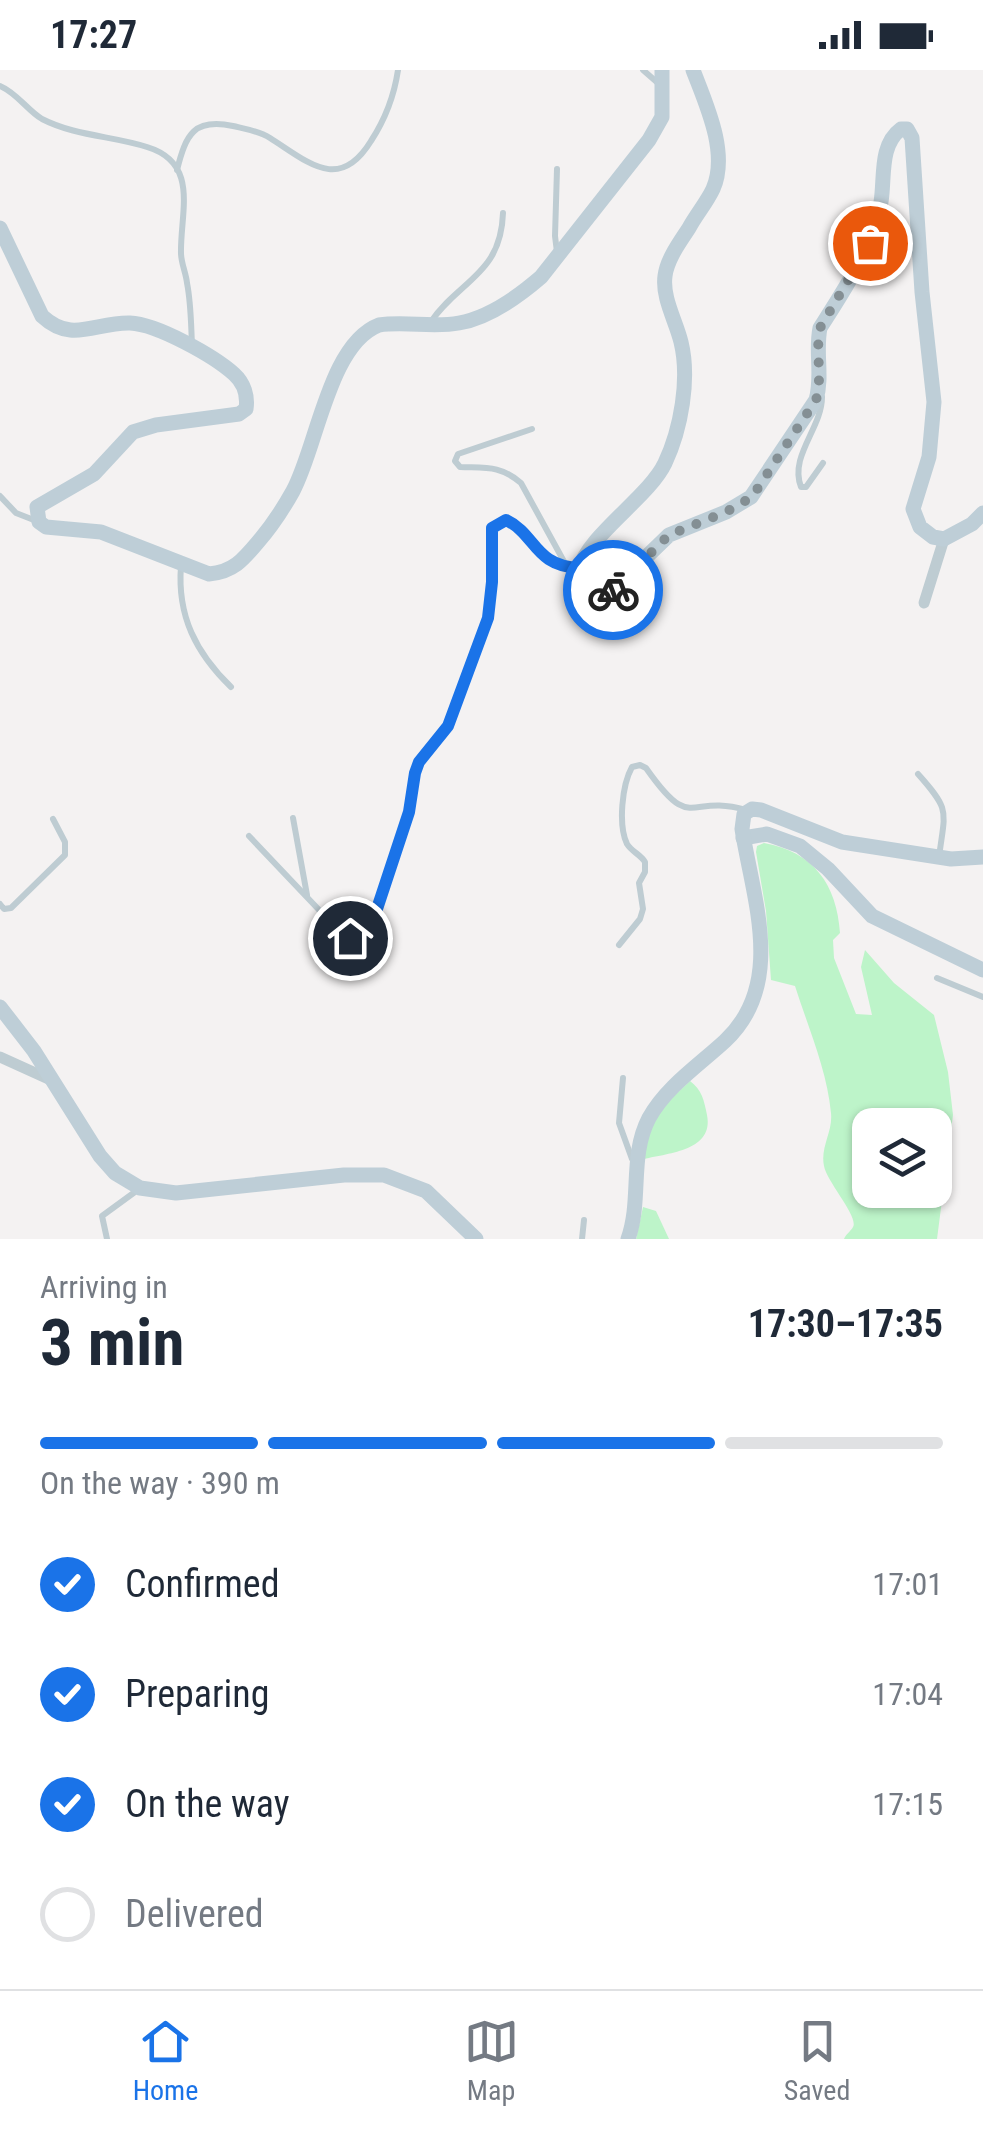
<!DOCTYPE html>
<html lang="en">
<head>
<meta charset="utf-8">
<style>
  body { margin:0; font-family:"Roboto Condensed",sans-serif; background:#f2f2f3; color:#1f2937; height:100vh; display:flex; flex-direction:column; font-size:38px; white-space:nowrap }
  * { box-sizing:border-box; margin:0 }
  p { font-size:32px; color:#747a83 }
  .icon { flex:none; width:55px; height:55px; fill:none; stroke:currentColor; stroke-width:2; stroke-linecap:round; stroke-linejoin:round }
  .map { position:relative; height:1169px; overflow:hidden }
  .panel { display:flex; flex-direction:column; background:#fff; flex:1 }
  .panel>* { flex:none }
  .controls { position:absolute; left:852px; top:1038px; display:grid; gap:20px }
  .controls a { display:grid; place-items:center; width:100px; height:100px; border-radius:20px; background:#fff; box-shadow:0 2px 8px #0004; font-size:50px }
  .pin { position:absolute; display:grid; place-items:center; width:85px; height:85px; color:#fff; margin:-42px; border:5px solid #fff; border-radius:50%; box-shadow:0 2px 10px #0007 }
  .courier { position:absolute; display:grid; place-items:center; width:100px; height:100px; margin:-50px; border:8px solid #1a73e8; border-radius:50%; background:#fff; color:#222; box-shadow:0 2px 12px #0007 }
  .overview em { font-style:normal; font-weight:700 }
  .overview div { display:flex; flex-direction:column-reverse }
  .overview { display:flex; align-items:center; justify-content:space-between; height:170px; padding:0 40px }
  h1 { font-size:65px; font-weight:700; line-height:75px }
  .bar { display:grid; grid-template-columns:repeat(4,1fr); gap:15px 10px; align-content:center; height:120px; padding:0 40px }
  .bar i { height:12px; border-radius:8px; background:#e0e1e3 }
  .bar .on { background:#1a73e8 }
  .bar p { grid-column:span 4 }
  ol { padding:0 40px; list-style:none }
  li { display:flex; align-items:center; gap:30px; height:110px }
  li p { margin-inline-start:auto }
  li .icon { padding:10px; border-radius:50%; background:#1a73e8; color:#fff; stroke-width:4 }
  li:last-child { color:#747a83 }
  li i { width:55px; height:55px; border:5px solid #e0e1e3; border-radius:50% }
  .status { display:flex; justify-content:space-between; align-items:center; height:70px; padding:0 50px; background:#fff; direction:ltr }
  .status svg { height:28px; fill:currentColor }
  .menu { display:flex; justify-content:space-around; align-items:center; height:140px; border-top:2px solid #e0e1e3; background:#fff; font-size:28px; color:#747a83 }
  .menu a { display:grid; justify-items:center; gap:5px }
  .menu .on { color:#1a73e8 }
  .map>svg:first-child { display:block }
</style>
</head>
<body>
<div class="status"><b>17:27</b><svg viewBox="0 0 49 12"><path d="M0 12V9h3v3zM5 12V6h3v6zM10 12V3h3v9zM15 12V0h3v12zM26 1h20v11H26zM47 4h2v5h-2z"/></svg></div>
<div class="map">
<svg width="983" height="1169" viewBox="0 0 983 1169">
  <rect width="100%" height="100%" fill="#f4f2f2"/>
  <g fill="#bdf4c9" fill-rule="evenodd">
    <path d="M764,773C814,782 837,815 840,863L833,870L834,888L856,944L872,945L861,897L865,880L894,913L934,945L948,1002L953,1045L937,1169H844C846,1164 851,1161 853,1157C859,1147 827,1112 824,1096C820,1077 833,1062 831,1043C827,1000 808,957 795,916L771,910L766,841L756,782L757,776ZM870,1055H935V1120H870Z"/>
    <path d="M690,1011C702,1020 704,1030 707,1045C714,1080 670,1083 644,1089C648,1050 662,1037 690,1011Z"/>
    <polygon points="643,1137 656,1141 669,1169 636,1169"/>
  </g>
  <g fill="none" stroke-linecap="round" stroke-linejoin="round">
    <g stroke="#beccd2" stroke-width="6">
      <polyline points="643,0 659,14"/>
      <path d="M0,16C17,23 27,40 42,49C75,66 113,66 147,77C200,93 180,143 181,183C181,193 186,203 187,213C191,233 191,254 192,275"/>
      <polyline points="557,99 555,166 557,182"/>
      <path d="M177,100C186,64 194,48 233,56C246,59 259,61 270,68C308,92 339,123 371,71C386,48 394,27 398,0"/>
      <path d="M430,253C459,210 501,205 503,143"/>
      <path d="M822,327C822,358 789,386 801,417H806L823,393"/>
      <path d="M532,359L458,384L455,391L460,397C486,398 500,395 521,413L567,497"/>
      <polyline points="0,426 16,443 39,452"/>
      <path d="M181,496C177,546 196,583 231,617"/>
      <path d="M918,704C951,741 945,740 939,787"/>
      <polyline points="293,748 307,825"/>
      <path d="M249,766L340,862L359,869L367,864L409,742L415,703L419,692L449,657L488,548L492,458L506,450C535,464 537,496 578,499"/>
      <polyline points="0,834 4,839 11,838 65,785 65,772 53,749"/>
      <path d="M619,875L640,849L643,839L639,813L645,802V792C640,784 632,782 627,774C618,755 622,715 632,697L640,695L646,698C693,765 687,723 746,740"/>
      <polyline points="937,908 983,927"/>
      <polyline points="623,1008 619,1053 632,1089"/>
      <polyline points="107,1169 102,1146 139,1119"/>
      <polyline points="582,1169 584,1150"/>
    </g>
    <g stroke="#beccd2" stroke-width="11">
      <polyline points="924,533 944,469"/>
      <polyline points="0,987 53,1011"/>
    </g>
    <g stroke="#beced7" stroke-width="15">
      <path d="M693,0C706,34 729,83 713,119C707,132 696,145 689,158C680,172 667,189 665,206C662,228 676,251 681,272C690,309 681,359 665,393C649,427 588,465 579,500C576,511 584,519 592,526L610,522L669,465L726,442L751,427L816,330C823,306 815,282 820,258C845,219 873,177 881,132C885,108 879,75 901,59H907L912,68L922,222L934,332L929,387L913,439L920,457L933,467L944,469L972,454L983,443"/>
      <path d="M0,158L42,246C72,274 95,252 130,253C157,254 214,286 234,304C244,313 248,326 246,339L239,344L156,355L133,362L94,404L37,437L39,452L46,457L101,462L209,504C233,502 243,490 258,472C271,457 283,439 293,421C317,377 329,274 379,255C406,251 433,258 459,253C488,248 519,226 541,207L649,70L662,47V0"/>
      <polyline points="743,768 767,764 800,776 828,799 872,846 983,900"/>
      <polyline points="0,937 34,981 100,1086 115,1103 140,1118 176,1123 344,1105 384,1105 426,1121 476,1169"/>
      <path d="M628,1169C642,1130 629,1086 649,1048C666,1017 699,995 725,971C786,914 753,829 742,759L744,744L752,739L761,740L842,772L951,789L983,787"/>
    </g>
  </g>
  <g fill="none" stroke-linecap="round" stroke-linejoin="round">
    <path stroke="#848f94" stroke-width="10" stroke-dasharray="0 18" d="M613,520L669,465L726,442L752,427L816,330C823,306 815,282 820,258L870,173"/>
    <path stroke="#1a73e8" stroke-width="12" d="M350,868L358,869L367,864L372,854L409,742L415,703L419,692L448,656L488,548L492,512V458L506,450C536,464 534,496 579,498C577,521 594,532 613,520"/>
  </g>
</svg>
<div class="controls">
<a><svg class="icon" aria-label="layers" viewBox="0 0 24 24"><path d="M12 4l9 5-9 5-9-5zM3 14l9 5 9-5"/></svg></a>
</div>
<div class="pin" style="left:870px;top:173px;background:#ea580c"><svg class="icon" aria-label="bag" viewBox="0 0 24 24"><path d="M5 8h14l-1 12H6zM9 8a3 3 0 0 1 6 0"/></svg></div>
<div class="pin" style="left:350px;top:868px;background:#1f2937"><svg class="icon" aria-label="home" viewBox="0 0 24 24"><path d="M3 11l9-7 9 7M6 9v11h12V9"/></svg></div>
<div class="courier" style="left:613px;top:520px"><svg class="icon" aria-label="bike" viewBox="0 0 24 24"><circle cx="6" cy="16" r="4"/><circle cx="18" cy="16" r="4"/><path d="M6 16l4-8h5l3 8M10 8l3 8H6M13 5h3"/></svg></div>
</div>
<section class="panel">
<div class="overview"><div><h1>3 min</h1><p>Arriving in</p></div><em>17:30–17:35</em></div>
<div class="bar"><i class="on"></i><i class="on"></i><i class="on"></i><i></i><p>On the way · 390 m</p></div>
<ol>
<li><svg class="icon" aria-label="check" viewBox="0 0 24 24"><path d="M5 12l5 5 9-10"/></svg>Confirmed<p>17:01</p></li>
<li><svg class="icon" aria-label="check" viewBox="0 0 24 24"><path d="M5 12l5 5 9-10"/></svg>Preparing<p>17:04</p></li>
<li><svg class="icon" aria-label="check" viewBox="0 0 24 24"><path d="M5 12l5 5 9-10"/></svg>On the way<p>17:15</p></li>
<li><i></i>Delivered</li>
</ol>
</section>
<nav class="menu">
<a class="on"><svg class="icon" aria-label="home" viewBox="0 0 24 24"><path d="M3 11l9-7 9 7M6 9v11h12V9"/></svg>Home</a>
<a><svg class="icon" aria-label="map" viewBox="0 0 24 24"><path d="M3 6l6-2 6 2 6-2v14l-6 2-6-2-6 2zM9 4v14M15 6v14"/></svg>Map</a>
<a><svg class="icon" aria-label="saved" viewBox="0 0 24 24"><path d="M7 4h10v16l-5-4-5 4z"/></svg>Saved</a>
</nav>
</body>
</html>
